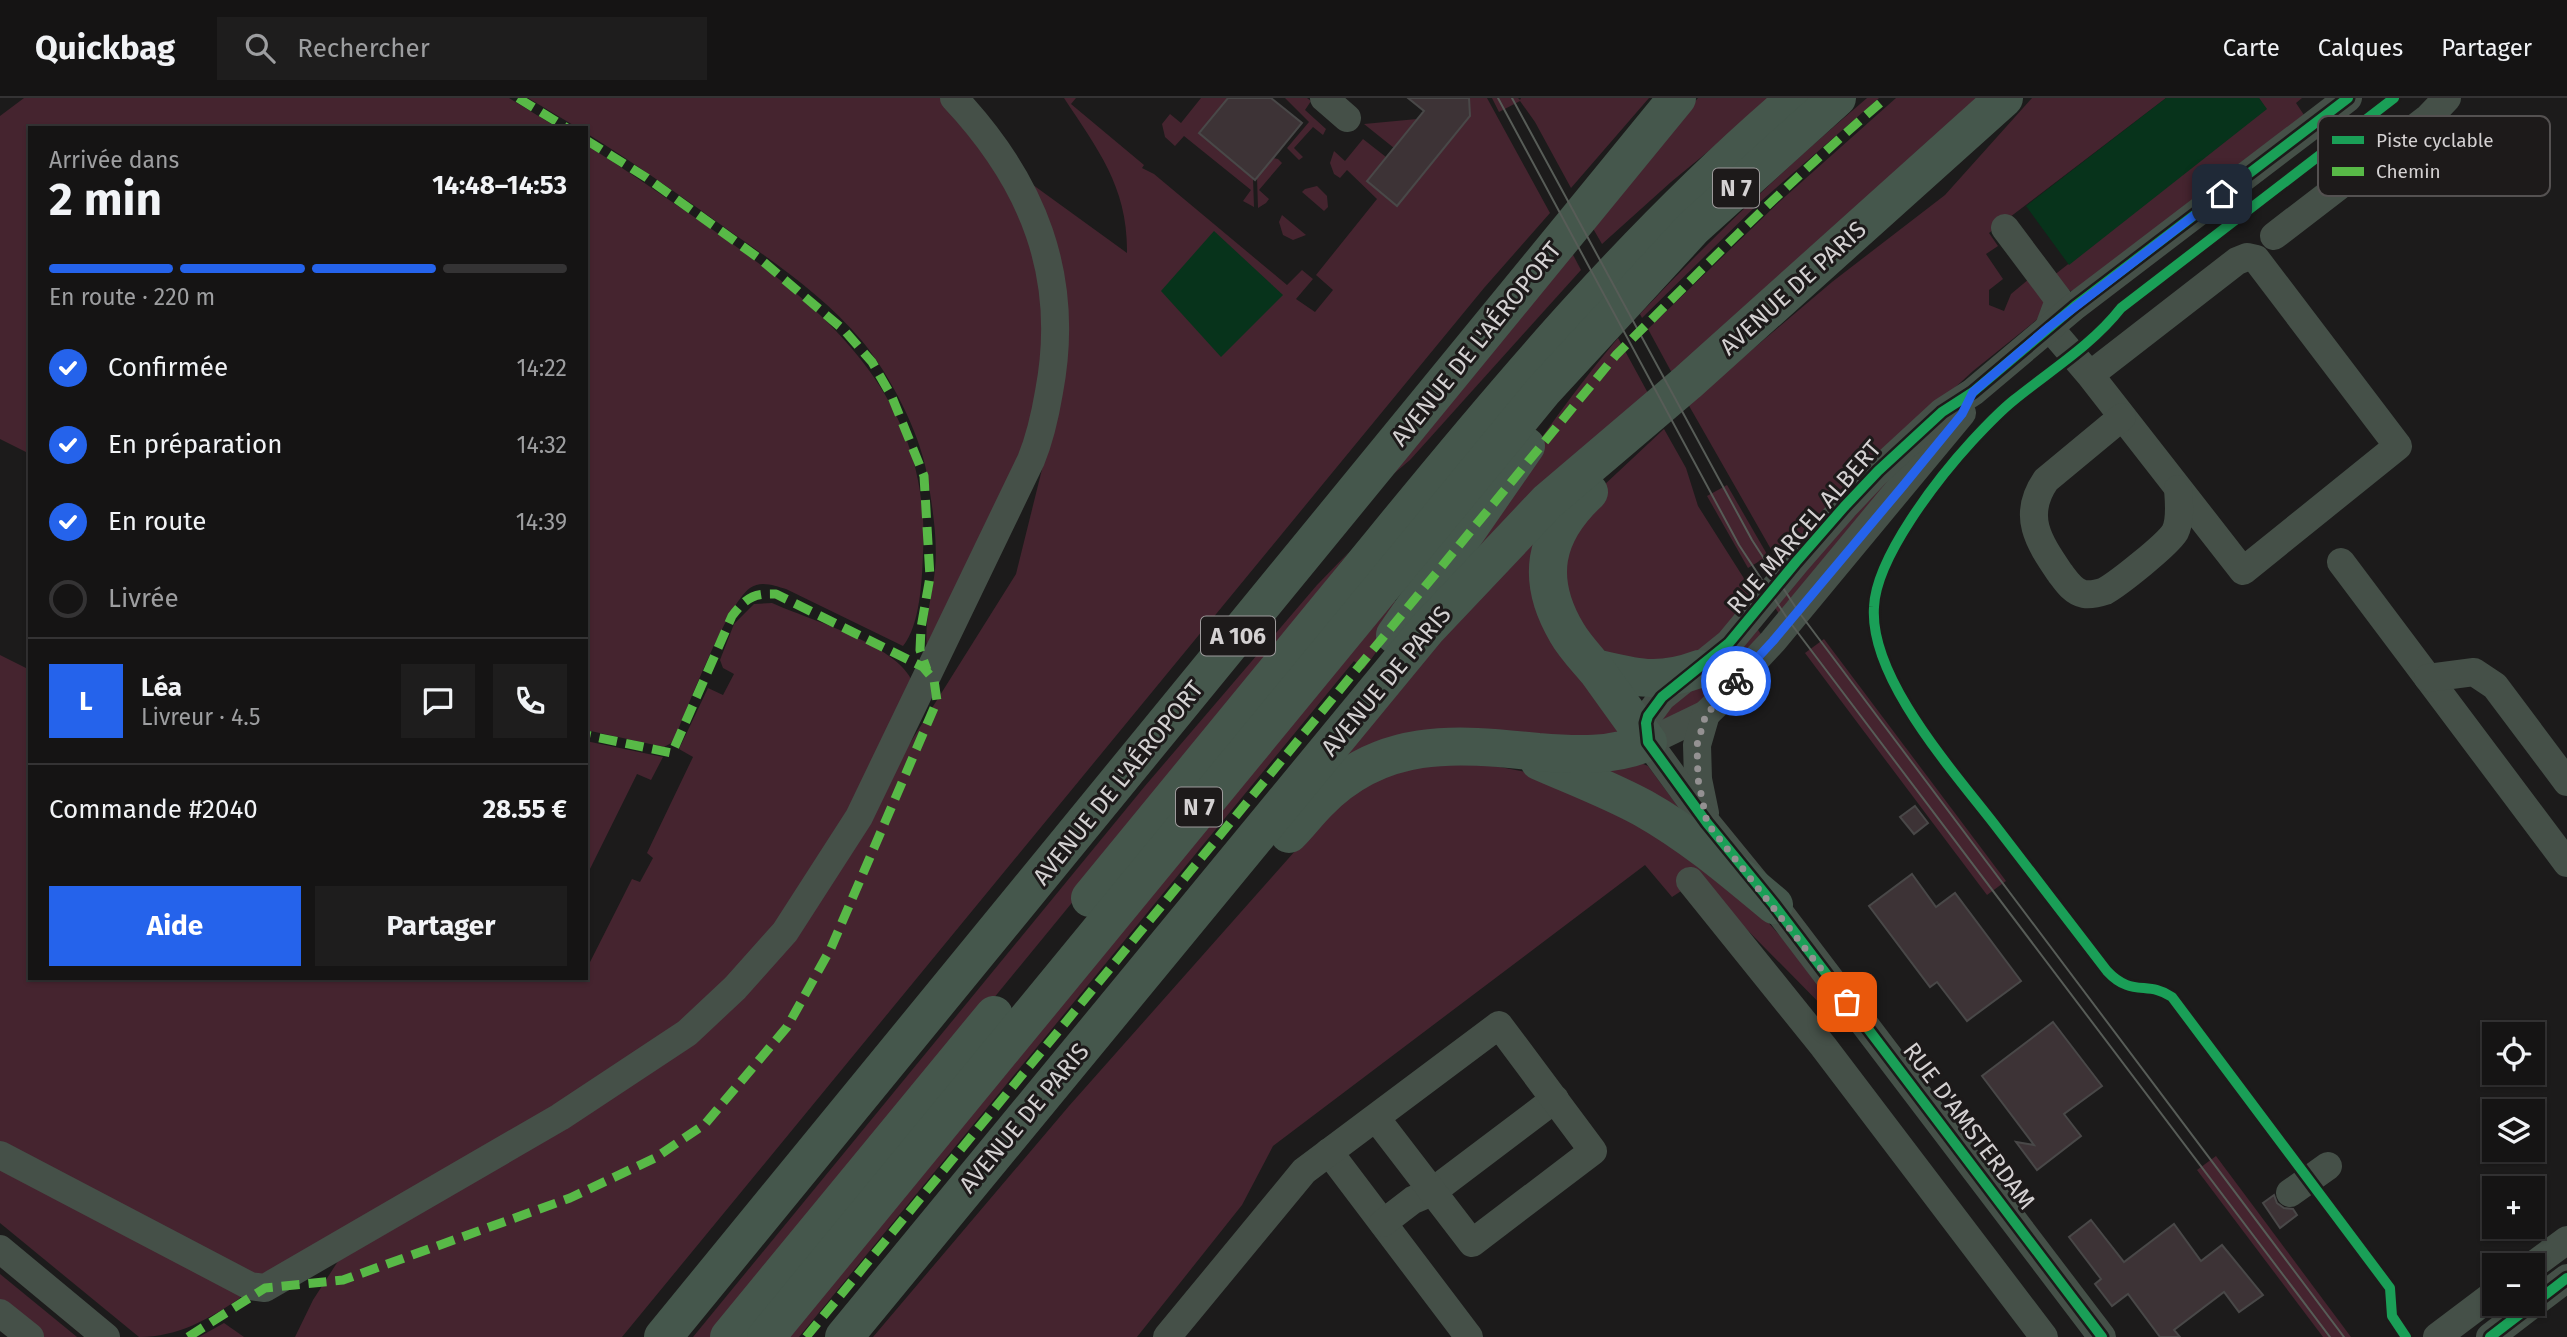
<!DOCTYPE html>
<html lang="fr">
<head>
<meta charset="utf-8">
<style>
  body { margin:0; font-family:"Fira Sans",sans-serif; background:#1e1d1d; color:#f1f3f6; height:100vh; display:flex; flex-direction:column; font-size:26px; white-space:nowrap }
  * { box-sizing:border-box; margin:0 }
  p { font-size:23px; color:#9d9ea0 }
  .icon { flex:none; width:38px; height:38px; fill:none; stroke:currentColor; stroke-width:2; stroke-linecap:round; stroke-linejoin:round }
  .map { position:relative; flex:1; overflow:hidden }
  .panel { position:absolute; left:28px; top:28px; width:560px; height:854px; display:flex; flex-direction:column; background:#151414; border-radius:0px; box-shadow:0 2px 5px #0004,0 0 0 2px #343334 }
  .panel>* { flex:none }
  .controls { position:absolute; left:2482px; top:924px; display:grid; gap:14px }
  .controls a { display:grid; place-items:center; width:63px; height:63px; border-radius:0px; background:#151414; box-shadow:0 2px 5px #0004,0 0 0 2px #343334; font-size:35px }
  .pin { position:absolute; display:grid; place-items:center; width:60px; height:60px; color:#fff; margin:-30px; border-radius:14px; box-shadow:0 4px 10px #0006 }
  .courier { position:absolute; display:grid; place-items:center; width:70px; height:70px; margin:-35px; border:5px solid #2563eb; border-radius:50%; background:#fff; color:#222; box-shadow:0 2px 9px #0007 }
  .overview em { font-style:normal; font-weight:700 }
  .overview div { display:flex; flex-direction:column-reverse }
  .overview { display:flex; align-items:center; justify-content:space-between; height:119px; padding:0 21px }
  h1 { font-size:46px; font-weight:700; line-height:52px }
  .bar { display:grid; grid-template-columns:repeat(4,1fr); gap:10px 7px; align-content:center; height:84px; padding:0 21px }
  .bar i { height:9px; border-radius:5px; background:#343334 }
  .bar .on { background:#2563eb }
  .bar p { grid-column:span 4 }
  .line { display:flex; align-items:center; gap:18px; padding:0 21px; border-top:2px solid #343334 }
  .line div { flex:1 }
  .round { display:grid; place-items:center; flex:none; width:74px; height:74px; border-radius:0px; background:#1e1d1d }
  ol { padding:0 21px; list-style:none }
  li { display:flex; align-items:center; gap:21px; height:77px }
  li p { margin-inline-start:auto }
  li .icon { padding:7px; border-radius:50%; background:#2563eb; color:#fff; stroke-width:4 }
  li:last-child { color:#9d9ea0 }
  li i { width:38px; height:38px; border:4px solid #343334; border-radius:50% }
  .action { display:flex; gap:14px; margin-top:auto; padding:14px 21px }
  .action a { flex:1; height:80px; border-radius:0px; background:#2563eb; color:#fff; font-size:28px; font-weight:700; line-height:80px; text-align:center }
  .action a+a { background:#1e1d1d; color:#f1f3f6 }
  header { display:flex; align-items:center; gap:42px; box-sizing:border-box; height:98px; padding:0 35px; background:#151414; border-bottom:2px solid #343334 }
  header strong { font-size:33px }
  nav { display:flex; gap:38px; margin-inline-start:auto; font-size:24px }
  .search { width:490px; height:63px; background:#1e1d1d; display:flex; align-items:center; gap:18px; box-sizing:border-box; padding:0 24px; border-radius:0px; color:#9d9ea0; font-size:26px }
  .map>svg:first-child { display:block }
</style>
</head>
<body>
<header>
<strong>Quickbag</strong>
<div class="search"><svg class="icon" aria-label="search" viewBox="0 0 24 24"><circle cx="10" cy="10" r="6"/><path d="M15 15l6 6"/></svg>Rechercher</div>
<nav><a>Carte</a><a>Calques</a><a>Partager</a></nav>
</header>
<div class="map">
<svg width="2567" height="1239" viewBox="0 0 2567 1239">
  <rect width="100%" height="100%" fill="#1c1b1b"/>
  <g fill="#45242f">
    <polygon points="24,0 509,0 558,30 30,30 30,356 0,341 0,18"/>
    <path d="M528,0H942L1029,117L1050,224L1033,348L927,551C924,524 932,498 935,472C938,441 932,407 927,376C919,333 890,277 862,243C826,200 777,166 731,134C684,100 636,66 586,35V30H578Z"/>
    <path d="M1064,0H1076L1071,6L1144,67L1142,70L1154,76L1287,187L1302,172L1313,181L1296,201L1315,214L1333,192L1316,177L1377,101L1347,72L1340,80L1334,76L1330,65L1334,53L1345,63L1363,41L1386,59L1369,81V84L1399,106L1470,18L1469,0H1487L1550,115L1484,190L622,1239H295L313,1202L342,1157L697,935L895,669L1016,476L1051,335L1066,241L1029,84L1127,155C1128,89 1098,52 1064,0Z"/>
    <polygon points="1201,0 1228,0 1201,33 1201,37 1253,80 1254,109 1243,103 1251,92 1184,38 1175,48 1165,39 1162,26 1170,16 1181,25"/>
    <polygon points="1285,0 1307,0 1311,3 1305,12 1326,31 1323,37 1313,29 1294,50 1303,59 1299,62 1287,50 1309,24"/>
    <polygon points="1492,0 1518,0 1520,2 1521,0 1649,0 1571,90 1535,24 1520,3 1499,14"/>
    <polygon points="1698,0 1773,0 1671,84 1602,146 1591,127"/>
    <path d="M1867,0H1879L1760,104L1642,220L1640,216C1711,140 1787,68 1867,0Z"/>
    <polygon points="1896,0 1983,0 1673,277 1648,231 1777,106"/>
    <polygon points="2032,0 2166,0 1989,135 1998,148 1986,156 2003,181 1989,192 1989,207 2004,213 2011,196 2029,181 2050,211 1973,273 1876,362 1780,467 1688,306 1832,184 1945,97"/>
    <polygon points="2259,0 2302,0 2296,5 2304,17 2079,191 2071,193 2059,189 2053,178 2266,11"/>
    <polygon points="1417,21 1394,50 1364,26"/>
    <path d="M586,47C627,72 666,100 706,127C823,209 932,297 923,456C922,482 920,528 903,548L786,491C775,488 761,482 750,490C726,507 687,612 673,644L664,649L586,632Z"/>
    <polygon points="1273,60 1278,61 1282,65 1259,92 1269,101 1266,105 1258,110 1257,80"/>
    <polygon points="1317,88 1327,98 1328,109 1324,113 1302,94 1305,91"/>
    <polygon points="1282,117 1306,137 1293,142 1283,137 1279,124"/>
    <polygon points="1571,153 1581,172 1410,362 1371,395"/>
    <path d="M1618,240L1649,297L1483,451L1472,442C1519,372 1564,304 1618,240Z"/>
    <polygon points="1664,331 1686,370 1698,408 1752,493 1736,511 1744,519 1719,546 1636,573 1570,530 1562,444 1602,389"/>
    <polygon points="1930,334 1783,522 1772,505"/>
    <polygon points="1727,387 1768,458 1748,470 1707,398"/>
    <polygon points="1556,413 1543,446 1628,635 1337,675 1377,608"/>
    <polygon points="1349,454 1116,751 716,1239 693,1239 1145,688 1317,487"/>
    <polygon points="1391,498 1405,514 1364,571 1354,563 799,1239 780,1239"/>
    <path d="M772,505C809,522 898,546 913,585L854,713L761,852L639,961L257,1181L0,1049V557L30,572V880H586V872L632,781L640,784L653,760L647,755L693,659L679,651L708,590L723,597L734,576L723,570L720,562L734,526L754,506Z"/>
    <polygon points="1754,526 1765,542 1705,601 1663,627 1657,616"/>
    <polygon points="1824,541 2006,783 1987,797 1805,555"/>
    <polygon points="586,643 663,659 651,682 637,676 586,779"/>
    <polygon points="1469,663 1567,682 1734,786 1789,848 1850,924 1843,929 1698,782 1672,799 1645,767 1273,1048 1242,1107 1137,1239 873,1239 1069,1008 1343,699 1386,674"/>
    <polygon points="1641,665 1648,668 1693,729 1583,669"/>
    <polygon points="2216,1058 2351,1239 2323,1239 2197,1072"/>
    <path d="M0,1061L240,1190V1200C209,1221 178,1239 139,1239L0,1125Z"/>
    <polygon points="0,1176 77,1239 42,1239 0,1205"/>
    <polygon points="224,1225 244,1239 199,1239"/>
  </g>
  <g fill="#07331b">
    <polygon points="2166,0 2259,0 2267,11 2069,167 2026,108"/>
    <polygon points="1214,133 1283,197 1221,259 1161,193"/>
  </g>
  <g fill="#3d3336" stroke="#494848" stroke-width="2">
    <polygon points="1228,0 1271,0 1302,25 1255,82 1199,35"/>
    <polygon points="1408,0 1469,0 1470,18 1397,108 1367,83 1424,13"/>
    <polygon points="1915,708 1928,725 1914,736 1900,719"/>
    <polygon points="1912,776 1936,809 1955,795 2021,883 1967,923 1937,884 1930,889 1869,808"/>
    <polygon points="2053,924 2102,988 2064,1016 2081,1038 2037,1072 2016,1044 2034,1047 1982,978"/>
    <polygon points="2274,1097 2277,1105 2284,1110 2293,1111 2297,1117 2280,1130 2263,1105"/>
    <polygon points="2091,1122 2124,1164 2174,1126 2201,1163 2222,1147 2263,1197 2239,1214 2224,1194 2174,1232 2180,1239 2160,1239 2128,1196 2112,1208 2095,1186 2101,1181 2069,1139"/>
  </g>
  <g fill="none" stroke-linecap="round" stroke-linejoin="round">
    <g stroke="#455048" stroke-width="28">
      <polyline points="1324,0 1347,20"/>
      <polyline points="2005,130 2059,202 2049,229 2090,277 2243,473 2398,348 2256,161 2247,159 2237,163 2090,277"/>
      <polyline points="2274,138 2429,19 2447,0"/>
      <path d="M2122,319L2046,382C2021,418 2039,444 2060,475C2066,483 2073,494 2084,496C2090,497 2099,495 2105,493C2119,485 2167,447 2175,434C2181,422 2179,404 2178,391"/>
      <polyline points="2341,464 2567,765"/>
      <polyline points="2428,580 2474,574 2495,588 2567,684"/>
      <polyline points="1648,644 1706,616 1728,595 1733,586 1773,543 1962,315"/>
      <polyline points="1705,715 1698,681 1697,647 1706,616"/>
      <polyline points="1690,783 1823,948 2044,1239"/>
      <polyline points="1329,1054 1469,1239"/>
      <path d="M0,1057L250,1188L265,1190L560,1019L687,935L735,890L785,834L859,719L1031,362C1040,340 1045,318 1049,294C1071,178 1033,84 954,0"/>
      <polyline points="2290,1095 2328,1068"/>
      <polyline points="1383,1125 1413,1102 1432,1094 1555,1001"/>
      <polyline points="0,1151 106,1239"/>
      <polyline points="2532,1168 2567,1142"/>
      <polyline points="0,1215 30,1239"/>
      <polyline points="1167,1239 1304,1073 1499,927 1593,1053 1472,1145 1376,1020"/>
      <polyline points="2102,1239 1774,807 1707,725 1648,644 1646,625 1648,618 1662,599 1729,545 1796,464 1844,409 1878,373 1942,314 1973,294 2075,208 2348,0"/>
      <polyline points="2437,1239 2494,1196"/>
      <polyline points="2490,1239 2567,1180"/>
    </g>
    <g stroke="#45574c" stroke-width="38">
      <polyline points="1395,537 1526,348"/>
      <path d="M1595,570C1635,580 1659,586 1699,571"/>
      <path d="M1539,663C1573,678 1610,692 1643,710C1691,737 1732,772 1774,807"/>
      <path d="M1289,736C1299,726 1308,714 1318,704C1381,639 1454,645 1538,654C1575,657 1613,659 1648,644C1631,620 1614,597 1597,573C1587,561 1575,549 1567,535C1535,481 1544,436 1589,394"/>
      <path d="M1090,800C1187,681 1285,562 1383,443C1511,286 1641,132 1796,0"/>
      <polyline points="663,1239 1677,0"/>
      <polyline points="729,1239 994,917"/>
      <polyline points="766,1239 1543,293 1693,130 1837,0"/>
      <polyline points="844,1239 1427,531 1547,404 1688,284 2004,0"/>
    </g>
    <g stroke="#575c57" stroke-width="2">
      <polyline points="1498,0 1739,447 1789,523 2330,1239"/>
      <polyline points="1512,0 1752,442 1798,513 2344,1239"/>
    </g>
    <g stroke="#58b947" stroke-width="9" stroke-dasharray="18 9" stroke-linecap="butt">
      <polyline points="518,0 567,30"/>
      <polyline points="586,42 647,80 760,161 844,232 872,264 892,299 924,378 930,479 921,530 920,552 927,572"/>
      <path d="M188,1239L265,1190L343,1182L570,1100L655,1060L705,1026L787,929L831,850L937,603L934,582L923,569L776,496C753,495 746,500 732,518L672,655L586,637"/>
      <path d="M806,1239L1616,257C1704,169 1791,81 1886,0"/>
    </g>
    <g stroke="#1d1a1a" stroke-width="15">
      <g id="cycleway">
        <path d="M2394,0L2121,210C2092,247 2051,272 2014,302C1999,314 1985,329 1972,343C1939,379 1876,459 1874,509C1869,581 1956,676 1998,731C2034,778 2071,826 2107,873C2132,900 2148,882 2172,899L2390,1190L2392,1218L2406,1239"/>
        <polyline points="2102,1239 1774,807 1707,725 1648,644 1646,625 1648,618 1662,599 1729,545 1796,464 1844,409 1878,373 1942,314 1973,294 2075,208 2348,0"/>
        <polyline points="2490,1239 2567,1180"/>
      </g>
    </g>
    <use href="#cycleway" stroke="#1a9f57" stroke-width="10"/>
  </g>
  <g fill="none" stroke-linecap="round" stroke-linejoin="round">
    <polyline stroke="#949192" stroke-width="7" stroke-dasharray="0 12.6" points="1736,583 1728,595 1706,616 1697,647 1698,681 1707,725 1847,904"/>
    <polyline stroke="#2563eb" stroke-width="9" points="1736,583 1773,543 1903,388 1962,316 1973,294 2049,229 2222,96"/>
  </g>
  <g text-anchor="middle" stroke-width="6" stroke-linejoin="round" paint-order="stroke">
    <g fill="#1d1a1a" stroke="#9d9a9b" stroke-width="2">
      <rect x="1713" y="70.5" width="46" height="39" rx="5"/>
      <rect x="1201" y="518.5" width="74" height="39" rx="5"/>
      <rect x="1176" y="689.5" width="46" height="39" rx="5"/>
    </g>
    <g font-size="23" font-weight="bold" fill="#d4d1d2">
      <text x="1736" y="98">N 7</text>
      <text x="1238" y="546">A 106</text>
      <text x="1199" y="717">N 7</text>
    </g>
    <g font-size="24" fill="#d4d1d2" stroke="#1d1a1a">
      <text transform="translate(1793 190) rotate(-42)" y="8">AVENUE DE PARIS</text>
      <text transform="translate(1476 246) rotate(-51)" y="8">AVENUE DE L'AÉROPORT</text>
      <text transform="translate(1804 429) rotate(-49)" y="8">RUE MARCEL ALBERT</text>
      <text transform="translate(1386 583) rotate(-50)" y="8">AVENUE DE PARIS</text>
      <text transform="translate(1118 685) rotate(-51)" y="8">AVENUE DE L'AÉROPORT</text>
      <text transform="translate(1024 1020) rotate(-50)" y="8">AVENUE DE PARIS</text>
      <text transform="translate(1969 1028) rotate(53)" y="8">RUE D'AMSTERDAM</text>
    </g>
  </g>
  <rect x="2318" y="18" width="232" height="80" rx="10" fill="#1d1a1a" stroke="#545151" stroke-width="2"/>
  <rect x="2332" y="38" width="32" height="8" fill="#1a9f57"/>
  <rect x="2332" y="69" width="32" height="9" fill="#58b947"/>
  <g font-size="19" fill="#d4d1d2">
    <text x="2376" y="49">Piste cyclable</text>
    <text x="2376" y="80">Chemin</text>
  </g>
</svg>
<div class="controls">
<a><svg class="icon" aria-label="locate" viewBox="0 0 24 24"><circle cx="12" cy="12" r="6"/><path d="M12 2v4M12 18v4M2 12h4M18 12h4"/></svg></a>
<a><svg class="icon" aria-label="layers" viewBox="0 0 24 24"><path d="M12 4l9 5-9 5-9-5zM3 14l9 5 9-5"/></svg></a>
<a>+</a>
<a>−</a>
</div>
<div class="pin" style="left:1847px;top:904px;background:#ea580c"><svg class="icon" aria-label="bag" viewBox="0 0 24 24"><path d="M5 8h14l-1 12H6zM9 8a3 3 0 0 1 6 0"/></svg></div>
<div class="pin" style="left:2222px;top:96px;background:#1f2937"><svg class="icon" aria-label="home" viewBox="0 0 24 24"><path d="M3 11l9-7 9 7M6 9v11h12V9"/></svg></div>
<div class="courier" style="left:1736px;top:583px"><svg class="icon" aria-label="bike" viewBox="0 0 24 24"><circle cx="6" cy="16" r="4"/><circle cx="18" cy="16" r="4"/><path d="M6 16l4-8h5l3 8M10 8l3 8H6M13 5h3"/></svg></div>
<section class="panel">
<div class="overview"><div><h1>2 min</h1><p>Arrivée dans</p></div><em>14:48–14:53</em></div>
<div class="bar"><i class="on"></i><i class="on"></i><i class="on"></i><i></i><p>En route · 220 m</p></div>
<ol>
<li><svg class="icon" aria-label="check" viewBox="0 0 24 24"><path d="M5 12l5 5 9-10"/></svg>Confirmée<p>14:22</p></li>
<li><svg class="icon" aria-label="check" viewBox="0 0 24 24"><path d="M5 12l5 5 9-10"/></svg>En préparation<p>14:32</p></li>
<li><svg class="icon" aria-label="check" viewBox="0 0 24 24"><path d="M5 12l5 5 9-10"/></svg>En route<p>14:39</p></li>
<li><i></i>Livrée</li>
</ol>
<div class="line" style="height:126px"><b class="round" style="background:#2563eb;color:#fff">L</b><div><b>Léa</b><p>Livreur · 4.5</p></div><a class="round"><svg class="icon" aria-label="chat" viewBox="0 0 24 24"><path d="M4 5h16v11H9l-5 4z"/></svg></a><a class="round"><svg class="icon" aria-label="phone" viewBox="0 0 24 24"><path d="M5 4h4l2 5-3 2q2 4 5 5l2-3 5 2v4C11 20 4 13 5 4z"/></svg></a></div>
<div class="line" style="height:91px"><div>Commande #2040</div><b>28.55 €</b></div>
<div class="action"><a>Aide</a><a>Partager</a></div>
</section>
</div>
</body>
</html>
